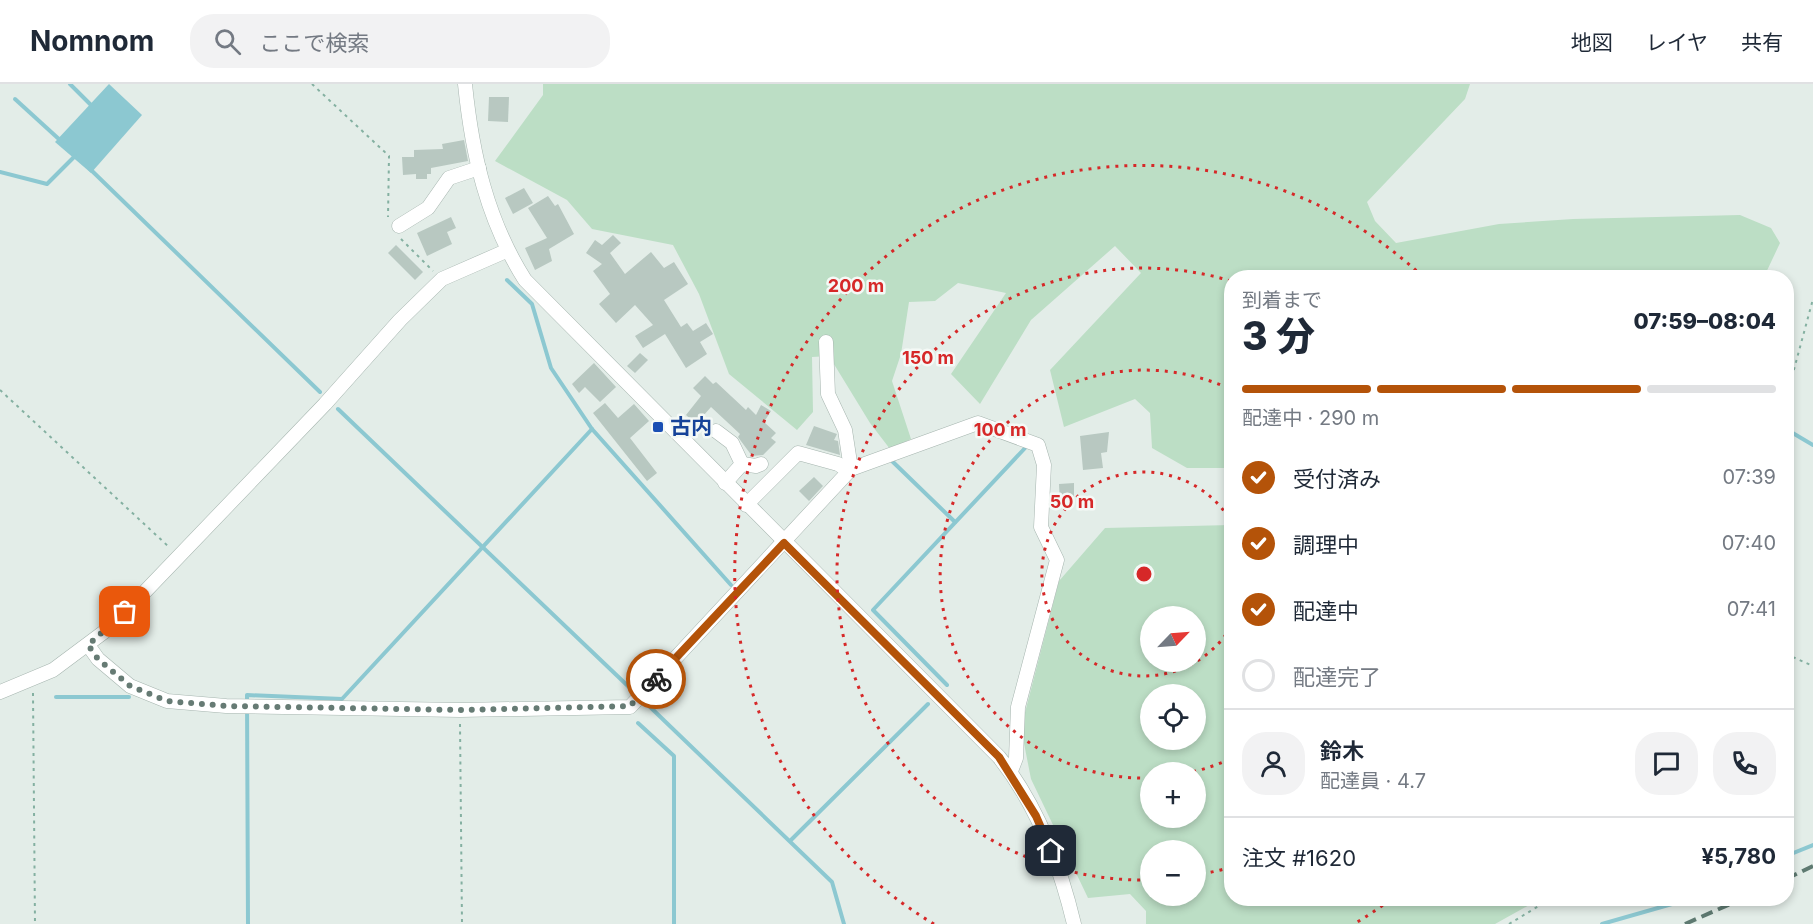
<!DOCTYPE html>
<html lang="ja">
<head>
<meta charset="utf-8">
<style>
  body { margin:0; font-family:Inter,"Noto Sans JP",sans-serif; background:#f2f2f3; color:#1f2937; height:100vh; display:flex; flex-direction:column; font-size:22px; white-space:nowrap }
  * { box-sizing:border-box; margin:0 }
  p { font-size:20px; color:#747a83 }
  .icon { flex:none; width:33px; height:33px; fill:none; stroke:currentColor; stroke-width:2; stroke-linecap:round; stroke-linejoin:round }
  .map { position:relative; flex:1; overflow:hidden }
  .details { position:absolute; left:1224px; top:186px; width:570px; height:636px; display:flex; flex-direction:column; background:#fff; border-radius:24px; box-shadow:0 3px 9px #0003 }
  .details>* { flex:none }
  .needle { width:39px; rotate:65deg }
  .fabs { position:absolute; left:1140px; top:522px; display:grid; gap:12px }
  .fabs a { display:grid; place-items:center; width:66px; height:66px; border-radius:50%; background:#fff; box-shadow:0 3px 9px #0003; font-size:30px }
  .pin { position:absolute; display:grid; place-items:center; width:51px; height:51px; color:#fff; margin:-26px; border-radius:12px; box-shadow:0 3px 9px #0006 }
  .courier { position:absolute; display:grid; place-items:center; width:60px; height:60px; margin:-30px; border:4px solid #b45309; border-radius:50%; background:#fff; color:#222; box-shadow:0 2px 8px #0007 }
  .head em { font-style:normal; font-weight:800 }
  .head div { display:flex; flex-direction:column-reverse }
  .head { display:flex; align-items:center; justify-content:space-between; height:102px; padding:0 18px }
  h1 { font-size:39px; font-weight:800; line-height:45px }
  .bar { display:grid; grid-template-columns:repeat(4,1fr); gap:9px 6px; align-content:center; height:72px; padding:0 18px }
  .bar i { height:8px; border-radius:4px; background:#e0e1e3 }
  .bar .selected { background:#b45309 }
  .bar p { grid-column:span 4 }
  .line { display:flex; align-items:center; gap:15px; padding:0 18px; border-top:2px solid #e0e1e3 }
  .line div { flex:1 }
  .round { display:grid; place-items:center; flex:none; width:63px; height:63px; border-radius:24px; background:#f2f2f3 }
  ol { padding:0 18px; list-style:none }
  li { display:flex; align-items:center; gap:18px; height:66px }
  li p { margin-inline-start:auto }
  li .icon { padding:6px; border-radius:50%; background:#b45309; color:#fff; stroke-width:4 }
  li:last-child { color:#747a83 }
  li i { width:33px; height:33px; border:3px solid #e0e1e3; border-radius:50% }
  header { display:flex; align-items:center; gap:36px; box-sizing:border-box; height:84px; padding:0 30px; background:#fff; border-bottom:2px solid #e0e1e3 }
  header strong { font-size:28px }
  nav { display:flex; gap:33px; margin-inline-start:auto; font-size:21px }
  .search { width:420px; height:54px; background:#f2f2f3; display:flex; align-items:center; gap:15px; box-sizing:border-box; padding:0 21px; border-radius:24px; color:#747a83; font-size:22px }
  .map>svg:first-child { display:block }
</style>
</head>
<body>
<header>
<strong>Nomnom</strong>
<div class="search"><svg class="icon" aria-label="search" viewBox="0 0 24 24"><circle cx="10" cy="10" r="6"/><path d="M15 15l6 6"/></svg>ここで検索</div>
<nav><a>地図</a><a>レイヤ</a><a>共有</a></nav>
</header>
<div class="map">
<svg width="1813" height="840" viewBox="0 0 1813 840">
  <rect width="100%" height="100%" fill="#e3ede8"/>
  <g fill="#bcdec5" fill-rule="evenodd">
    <polygon points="543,0 1470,0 1465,15 1367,118 1375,137 1396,159 1499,140 1573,135 1740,131 1771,144 1780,159 1764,193 1232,194 1231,384 1187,384 1152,364 1150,329 1135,315 1064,343 1050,286 1141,189 1115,162 1031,236 980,320 951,290 1006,209 958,199 935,217 909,218 901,270 892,297 911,355 890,365 870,339 829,272 812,273 813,328 797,346 729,290 699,210 673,161 592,145 567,116 495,77 543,11"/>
    <path d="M1231,441L1232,814L1540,815L1495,840H1146V827L1130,810L1088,814L1031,695L1021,644L1059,497L1105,444ZM1150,532H1196V578H1150ZM1150,610H1196V656H1150ZM1150,688H1196V734H1150ZM1150,766H1196V812H1150Z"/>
  </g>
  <polygon fill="#8cc8d1" points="109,0 142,31 91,89 55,58"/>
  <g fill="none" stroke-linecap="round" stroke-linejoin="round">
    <g stroke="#8cc8d1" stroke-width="4">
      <polyline points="70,0 93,23"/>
      <polyline points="15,15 61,57"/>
      <polyline points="90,85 320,308"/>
      <polyline points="0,88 47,100 75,72"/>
      <polyline points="507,196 532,220 551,284 592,345 731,501"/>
      <polyline points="338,325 630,604"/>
      <polyline points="1791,348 1813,361"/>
      <polyline points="893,378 955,438"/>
      <polyline points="947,601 873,526 1026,363"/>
      <polyline points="56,613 129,613"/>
      <polyline points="648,621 832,798 844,840"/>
      <polyline points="638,639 674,672 674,840"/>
      <polyline points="791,756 928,620"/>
      <polyline points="1786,772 1813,761"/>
      <polyline points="248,840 247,611 342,615 592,345"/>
      <polyline points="1602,840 1693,814"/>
    </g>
  </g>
  <g fill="#b8c8c1">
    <polygon points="489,13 509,13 508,38 488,37"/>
    <polygon points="464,56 468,77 431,84 431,90 427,90 427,95 416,95 416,90 403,91 402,73 414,73 414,66 443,65 442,60"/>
    <polygon points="524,104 533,119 513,130 505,114"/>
    <polygon points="548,112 555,122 558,120 574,150 549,165 552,177 535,186 525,164 547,154 528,124"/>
    <polygon points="451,133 456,144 447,148 452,160 427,172 417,149"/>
    <polygon points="613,151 621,159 610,169 625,190 651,168 664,184 674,178 688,200 664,216 681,243 687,239 693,247 706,239 713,250 700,258 707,270 686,284 665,250 643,264 635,252 653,241 635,221 616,239 599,220 610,210 593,187 602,180 586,169 595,156 602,161"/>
    <polygon points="396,161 423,188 415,196 388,169"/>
    <polygon points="640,269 648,276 635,289 627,282"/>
    <polygon points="594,279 616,303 600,318 585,303 579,309 572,300"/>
    <polygon points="705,292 713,300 716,298 746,326 748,323 756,331 761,321 771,327 764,338 776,349 771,354 776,358 763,371 752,372 738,353 740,350 711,323 696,340 686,331 701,312 693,304"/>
    <polygon points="605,319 618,334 634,320 649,337 630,354 657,389 647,397 593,329"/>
    <polygon points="814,342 837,350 834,356 838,357 840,371 806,361"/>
    <polygon points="1109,348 1107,368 1101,369 1103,384 1083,386 1080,352"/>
    <polygon points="814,393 823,402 809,417 799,407"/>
    <polygon points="1074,399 1074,421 1060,421 1059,400"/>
  </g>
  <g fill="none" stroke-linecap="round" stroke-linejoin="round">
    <g stroke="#a6b5af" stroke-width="15">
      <g id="minor">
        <path d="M465,0C472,70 487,136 525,196L999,673C1037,721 1060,781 1074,840"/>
        <polyline points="399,142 428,124 449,94 479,84"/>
        <polyline points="826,258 828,310 845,346 851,385"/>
        <polyline points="716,347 732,359 742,380 725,399"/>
        <polyline points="742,380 756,382 761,380"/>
        <polyline points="746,421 798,369 838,380 849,387"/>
        <polyline points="88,561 98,575 130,602 167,617 226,622 460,626 630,623 851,385 978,339 1038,361 1044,381 1041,443 1057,476 1018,623 1016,674 1011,687"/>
        <polyline points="0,608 53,586 112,542 325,320 400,236 442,195 506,167"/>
      </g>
    </g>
    <g stroke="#84b0a1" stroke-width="2" stroke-dasharray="3 4.5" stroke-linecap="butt">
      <polyline points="312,0 389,72 388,133"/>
      <polyline points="401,155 433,187"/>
      <polyline points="0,306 169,463"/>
      <polyline points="1786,315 1813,215"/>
      <polyline points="1786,570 1813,582"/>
      <polyline points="33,609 35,840"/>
      <polyline points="460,640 462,840"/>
      <polyline points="1509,840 1552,814"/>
    </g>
    <use href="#minor" stroke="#fff" stroke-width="14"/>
    <g stroke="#5e7a71" stroke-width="4" stroke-dasharray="12 6" stroke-linecap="butt">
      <polyline points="1786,795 1813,782"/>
      <polyline points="1685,840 1744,814"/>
    </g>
  </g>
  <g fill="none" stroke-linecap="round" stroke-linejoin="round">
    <polyline stroke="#667b74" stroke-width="6" stroke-dasharray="0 10.8" points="125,528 88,561 98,575 130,602 167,617 226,622 460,626 630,622 656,595"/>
    <polyline stroke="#b45309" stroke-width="8" points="656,595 784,459 999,673 1036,732 1051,767"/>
  </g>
  <g fill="none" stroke="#d62828" stroke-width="3" stroke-dasharray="3 6">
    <path d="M1231 543A102 102 0 1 1 1231 437"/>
    <path d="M1230 675A204 204 0 0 1 1192 688M1149 694A204 204 0 1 1 1230 305"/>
    <path d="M1231 783A306 306 0 0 1 1197 791M1149 796A306 306 0 1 1 1231 197"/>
    <path d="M1390 816A408 408 0 0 1 1354 840M934 840A408 408 0 1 1 1422 192"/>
  </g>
  <rect fill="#1a4fb4" stroke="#f4f9f6" stroke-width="2" x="652" y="337" width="12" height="12" rx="3"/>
  <g text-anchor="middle" stroke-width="5" stroke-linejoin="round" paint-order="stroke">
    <g font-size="21" font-weight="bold" fill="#164399" stroke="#f4f9f6" text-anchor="start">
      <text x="670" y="350">古内</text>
    </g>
  </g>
  <circle cx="1144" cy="490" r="9" fill="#d62828" stroke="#f4f9f6" stroke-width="3"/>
  <g font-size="18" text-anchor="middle" font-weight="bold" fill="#d62828" stroke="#f4f9f6" stroke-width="5" stroke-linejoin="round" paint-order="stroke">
    <text x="856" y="208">200 m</text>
    <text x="928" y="280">150 m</text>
    <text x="1000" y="352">100 m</text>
    <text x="1072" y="424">50 m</text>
  </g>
</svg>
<div class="fabs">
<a><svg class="needle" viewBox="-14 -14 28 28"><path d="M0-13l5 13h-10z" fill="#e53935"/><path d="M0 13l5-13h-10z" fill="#747a83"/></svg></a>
<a><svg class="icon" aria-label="locate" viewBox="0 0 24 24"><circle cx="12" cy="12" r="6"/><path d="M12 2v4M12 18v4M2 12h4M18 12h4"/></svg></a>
<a>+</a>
<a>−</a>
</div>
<div class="pin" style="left:125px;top:528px;background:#ea580c"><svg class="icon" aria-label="bag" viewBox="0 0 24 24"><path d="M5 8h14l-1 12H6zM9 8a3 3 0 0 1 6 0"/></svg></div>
<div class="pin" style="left:1051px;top:767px;background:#1f2937"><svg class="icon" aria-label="home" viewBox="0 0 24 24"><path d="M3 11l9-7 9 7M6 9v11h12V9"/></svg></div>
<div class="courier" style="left:656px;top:595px"><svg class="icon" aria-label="bike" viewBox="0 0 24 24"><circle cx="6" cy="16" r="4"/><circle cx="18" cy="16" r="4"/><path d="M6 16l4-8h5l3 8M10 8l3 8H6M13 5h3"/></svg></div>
<section class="details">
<div class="head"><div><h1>3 分</h1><p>到着まで</p></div><em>07:59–08:04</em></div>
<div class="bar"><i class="selected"></i><i class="selected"></i><i class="selected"></i><i></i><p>配達中 · 290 m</p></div>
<ol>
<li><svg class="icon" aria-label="check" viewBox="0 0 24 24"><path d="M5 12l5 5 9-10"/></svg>受付済み<p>07:39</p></li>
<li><svg class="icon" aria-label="check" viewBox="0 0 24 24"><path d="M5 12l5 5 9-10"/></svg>調理中<p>07:40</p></li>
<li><svg class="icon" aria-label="check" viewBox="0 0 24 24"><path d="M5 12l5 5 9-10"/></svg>配達中<p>07:41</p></li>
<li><i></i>配達完了</li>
</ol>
<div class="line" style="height:108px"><a class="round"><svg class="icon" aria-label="person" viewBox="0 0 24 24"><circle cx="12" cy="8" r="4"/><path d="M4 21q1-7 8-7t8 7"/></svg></a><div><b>鈴木</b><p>配達員 · 4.7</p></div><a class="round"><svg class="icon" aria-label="chat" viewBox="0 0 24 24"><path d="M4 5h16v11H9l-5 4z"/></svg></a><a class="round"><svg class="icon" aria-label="phone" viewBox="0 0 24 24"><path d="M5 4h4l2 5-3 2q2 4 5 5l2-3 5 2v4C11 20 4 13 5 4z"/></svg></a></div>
<div class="line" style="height:78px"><div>注文 #1620</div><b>¥5,780</b></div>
</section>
</div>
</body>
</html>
